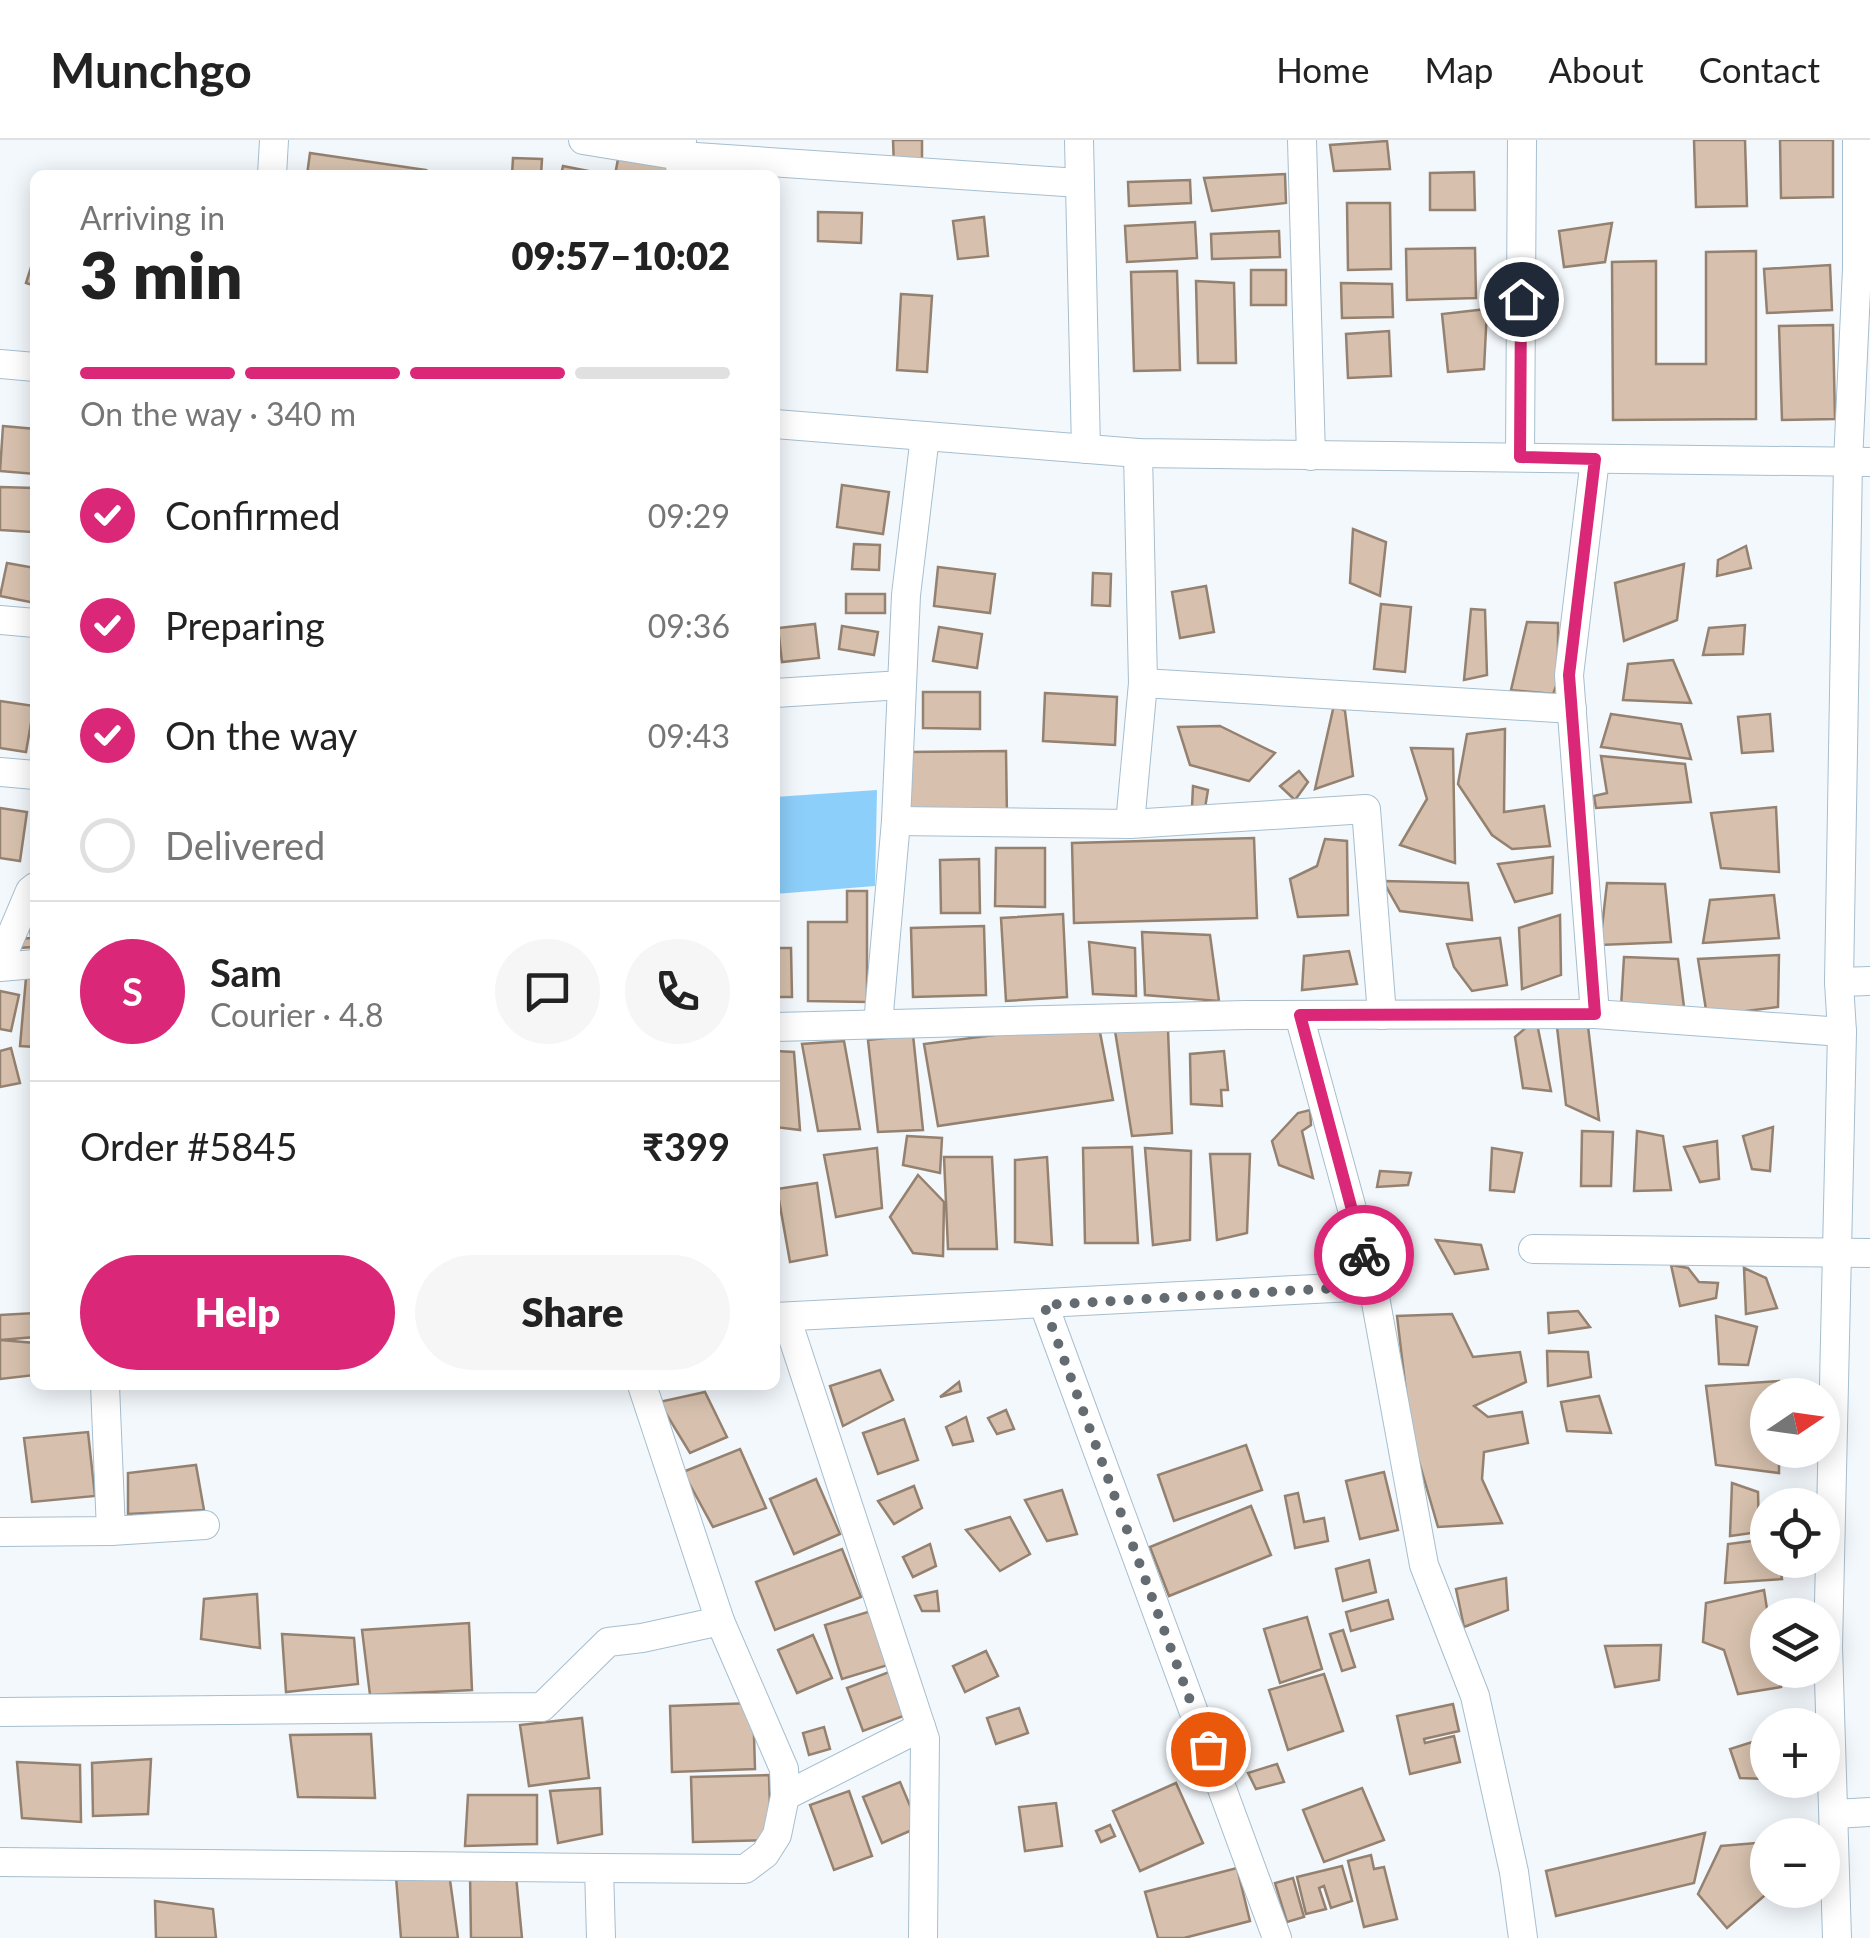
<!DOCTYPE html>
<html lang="en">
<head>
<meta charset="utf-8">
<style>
  body { margin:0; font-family:Lato,sans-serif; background:#f6f6f6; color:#222; height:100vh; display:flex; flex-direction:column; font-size:38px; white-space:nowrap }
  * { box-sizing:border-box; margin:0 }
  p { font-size:32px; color:#767676 }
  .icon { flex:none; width:55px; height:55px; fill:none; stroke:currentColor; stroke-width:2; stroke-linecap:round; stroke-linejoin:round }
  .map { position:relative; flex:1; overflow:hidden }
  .details { position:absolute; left:30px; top:30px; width:750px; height:1220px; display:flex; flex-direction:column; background:#fff; border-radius:15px; box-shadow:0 5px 25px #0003 }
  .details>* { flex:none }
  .needle { width:65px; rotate:77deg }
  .fabs { position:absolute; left:1750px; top:1238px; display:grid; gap:20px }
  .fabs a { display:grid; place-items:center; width:90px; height:90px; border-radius:50%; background:#fff; box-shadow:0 5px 25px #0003; font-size:50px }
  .pin { position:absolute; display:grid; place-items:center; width:85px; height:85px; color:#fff; margin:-42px; border:5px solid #fff; border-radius:50%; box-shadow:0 2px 10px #0007 }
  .courier { position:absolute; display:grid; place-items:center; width:100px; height:100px; margin:-50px; border:8px solid #db2777; border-radius:50%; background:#fff; color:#222; box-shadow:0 2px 12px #0007 }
  .overview em { font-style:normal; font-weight:800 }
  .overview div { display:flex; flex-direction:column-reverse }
  .overview { display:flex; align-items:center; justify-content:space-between; height:170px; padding:0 50px }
  h1 { font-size:65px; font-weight:800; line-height:75px }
  .bar { display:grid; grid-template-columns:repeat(4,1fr); gap:15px 10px; align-content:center; height:120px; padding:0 50px }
  .bar i { height:12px; border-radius:8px; background:#e0e0e0 }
  .bar .selected { background:#db2777 }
  .bar p { grid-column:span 4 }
  .line { display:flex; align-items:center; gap:25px; padding:0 50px; border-top:2px solid #e0e0e0 }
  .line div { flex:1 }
  .round { display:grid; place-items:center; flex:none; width:105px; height:105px; border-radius:52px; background:#f6f6f6 }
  ol { padding:0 50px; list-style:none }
  li { display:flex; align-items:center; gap:30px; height:110px }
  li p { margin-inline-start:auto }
  li .icon { padding:10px; border-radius:50%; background:#db2777; color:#fff; stroke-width:4 }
  li:last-child { color:#767676 }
  li i { width:55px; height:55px; border:5px solid #e0e0e0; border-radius:50% }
  .primary-button { display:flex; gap:20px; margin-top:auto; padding:20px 50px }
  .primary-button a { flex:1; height:115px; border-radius:60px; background:#db2777; color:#fff; font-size:40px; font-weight:800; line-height:115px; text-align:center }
  .primary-button a+a { background:#f6f6f6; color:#222 }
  header { display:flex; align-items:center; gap:60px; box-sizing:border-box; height:140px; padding:0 50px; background:#fff; border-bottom:2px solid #e0e0e0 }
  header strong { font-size:48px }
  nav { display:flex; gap:55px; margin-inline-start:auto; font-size:35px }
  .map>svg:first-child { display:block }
</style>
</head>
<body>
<header>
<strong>Munchgo</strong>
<nav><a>Home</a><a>Map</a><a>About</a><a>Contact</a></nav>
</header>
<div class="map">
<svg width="1870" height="1798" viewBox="0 0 1870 1798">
  <rect width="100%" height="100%" fill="#f3f8fc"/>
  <polygon fill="#8dcffb" points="877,650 875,746 775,754 775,657"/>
  <g fill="#d7c1ae" stroke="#95816f" stroke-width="2.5">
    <polygon points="893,0 922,0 922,27 894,27"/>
    <polygon points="1694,0 1745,0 1747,66 1696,67"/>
    <polygon points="1780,0 1833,0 1833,57 1781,58"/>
    <polygon points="1387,1 1390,29 1334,31 1330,5"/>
    <polygon points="310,13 426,30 425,35 307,35"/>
    <polygon points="513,18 542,19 541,35 512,35"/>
    <polygon points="618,19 670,27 669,35 615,35"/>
    <polygon points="563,26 598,33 597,35 561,35"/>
    <polygon points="1474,32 1475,70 1430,70 1430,33"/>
    <polygon points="1285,34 1286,63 1212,71 1204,38"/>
    <polygon points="1190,40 1191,63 1129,66 1128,42"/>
    <polygon points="1347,63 1390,63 1391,129 1348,130"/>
    <polygon points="818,72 862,73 861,103 818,101"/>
    <polygon points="984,77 988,116 958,119 953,81"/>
    <polygon points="1195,82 1197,118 1127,122 1125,86"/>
    <polygon points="1612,83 1605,122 1564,127 1559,91"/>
    <polygon points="1279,91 1280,117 1212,119 1211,94"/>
    <polygon points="1475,108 1476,158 1407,160 1406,109"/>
    <polygon points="1756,111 1756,279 1613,280 1612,122 1656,121 1656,224 1706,224 1706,112"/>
    <polygon points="33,121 35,122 35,146 26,143"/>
    <polygon points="1830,125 1832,170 1767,173 1764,129"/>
    <rect x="1251" y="130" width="35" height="35"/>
    <polygon points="1177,131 1180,230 1134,231 1131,132"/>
    <polygon points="1196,141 1234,143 1236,223 1198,223"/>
    <polygon points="1341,143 1392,144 1393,177 1342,178"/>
    <polygon points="901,154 932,156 927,232 897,230"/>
    <polygon points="1487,169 1484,229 1448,232 1442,174"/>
    <polygon points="1833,185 1835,279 1782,280 1779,186"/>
    <polygon points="1389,191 1391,236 1348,238 1346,194"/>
    <polygon points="3,286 35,289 35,334 0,331"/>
    <polygon points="842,345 889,352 883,394 837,387"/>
    <polygon points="0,347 34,348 32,392 0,390"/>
    <polygon points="1353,389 1386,402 1380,456 1350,443"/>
    <polygon points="854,404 880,405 879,430 852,429"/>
    <polygon points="1746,406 1751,428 1717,436 1718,420"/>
    <polygon points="7,423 35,428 35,463 0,456"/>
    <polygon points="1684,424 1677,480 1624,501 1615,443"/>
    <polygon points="938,427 995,434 990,473 934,466"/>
    <polygon points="1093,433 1111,434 1110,466 1092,465"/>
    <polygon points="1206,446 1214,492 1180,498 1172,452"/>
    <rect x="846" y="454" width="39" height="19"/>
    <polygon points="1381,464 1411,467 1405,532 1374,529"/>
    <polygon points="1471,469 1485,470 1487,535 1464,540"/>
    <polygon points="1527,482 1558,483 1558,515 1566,520 1553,554 1511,550"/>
    <polygon points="815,484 819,518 782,522 778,488"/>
    <polygon points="1745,485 1743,514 1703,515 1709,488"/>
    <polygon points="842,486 878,492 874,515 839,509"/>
    <polygon points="939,487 982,494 977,528 933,521"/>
    <polygon points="1673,520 1691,563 1623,560 1628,524"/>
    <polygon points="923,552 980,552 980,589 923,588"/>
    <polygon points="1045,553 1117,557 1115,605 1043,601"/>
    <polygon points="0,561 34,566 26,612 0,608"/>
    <polygon points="1334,565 1345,571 1353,636 1315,649"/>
    <polygon points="1611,574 1681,584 1691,619 1601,607"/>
    <polygon points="1770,574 1773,611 1742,613 1738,577"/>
    <polygon points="1220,586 1275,613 1249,641 1190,625 1178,587"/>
    <polygon points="1505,589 1504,672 1544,666 1550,706 1512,709 1492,695 1458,644 1467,594"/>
    <polygon points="1411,608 1453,609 1455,723 1400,705 1427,659"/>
    <polygon points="1006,611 1007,678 910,678 909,612"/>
    <polygon points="1601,616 1685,624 1691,662 1596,668 1594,656 1607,653"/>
    <polygon points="1299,631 1308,642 1295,660 1280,646"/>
    <polygon points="1193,646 1208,650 1205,668 1192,667"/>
    <polygon points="1776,667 1779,732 1721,728 1711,673"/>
    <polygon points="0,668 27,672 20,721 0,718"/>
    <polygon points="1254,698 1257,778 1074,783 1072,703"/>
    <polygon points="1325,699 1347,701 1348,775 1298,777 1290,739 1317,726"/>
    <polygon points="996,708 1045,708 1045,767 995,766"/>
    <polygon points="1553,717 1552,753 1515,762 1498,724"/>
    <polygon points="979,719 980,773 941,773 940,720"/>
    <polygon points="1383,741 1468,743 1472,780 1400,771"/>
    <polygon points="1607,743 1665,744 1671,802 1600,805"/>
    <polygon points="847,751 867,751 867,862 808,861 808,782 847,782"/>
    <polygon points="1774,755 1779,798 1703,803 1710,760"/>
    <polygon points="1063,774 1067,857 1006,861 1001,778"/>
    <polygon points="1560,775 1561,835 1522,849 1519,788"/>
    <polygon points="30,782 35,782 35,807 17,808 16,799 31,798"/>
    <polygon points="984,786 986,855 913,857 911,788"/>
    <polygon points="1142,792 1210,795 1219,861 1145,855"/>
    <polygon points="1500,798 1507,845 1472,851 1454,827 1447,804"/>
    <polygon points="1089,802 1135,808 1136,856 1093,854"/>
    <polygon points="775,808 791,808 792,857 775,857"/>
    <polygon points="1349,811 1357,844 1302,850 1304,816"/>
    <polygon points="1779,815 1778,867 1707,876 1698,819"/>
    <polygon points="1624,817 1678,819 1684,867 1621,867"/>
    <polygon points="26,838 35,838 35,907 20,906"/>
    <polygon points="0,851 19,855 11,891 0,889"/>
    <polygon points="1536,879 1551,951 1523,948 1515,897"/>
    <polygon points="1098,882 1113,960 938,986 924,904"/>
    <polygon points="1588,886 1599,980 1566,965 1557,887"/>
    <polygon points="1168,890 1172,993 1132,996 1115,891"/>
    <polygon points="913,895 923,990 878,992 868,900"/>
    <polygon points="844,901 860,989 818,991 802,904"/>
    <polygon points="11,908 20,943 0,947 0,911"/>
    <polygon points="775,911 794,912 800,990 775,987"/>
    <polygon points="1224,911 1228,950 1221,950 1222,966 1191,964 1190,914"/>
    <polygon points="1310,970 1311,985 1302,991 1313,1038 1279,1025 1272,1001 1298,973"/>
    <polygon points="1773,987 1770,1031 1752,1029 1743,996"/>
    <polygon points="1582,991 1613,992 1611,1046 1581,1046"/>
    <polygon points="1637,991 1663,996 1671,1050 1634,1051"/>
    <polygon points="907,996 942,998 940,1033 903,1025"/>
    <polygon points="1717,1001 1719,1039 1700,1042 1684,1007"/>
    <polygon points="1132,1007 1138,1103 1085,1103 1083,1008"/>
    <polygon points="877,1008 882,1068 836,1077 824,1015"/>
    <polygon points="1145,1008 1191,1011 1190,1100 1153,1105"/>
    <polygon points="1492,1008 1522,1013 1514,1052 1490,1050"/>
    <polygon points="1210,1014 1250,1014 1247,1093 1217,1100"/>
    <polygon points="944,1017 992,1017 997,1109 948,1109"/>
    <polygon points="1047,1017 1052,1105 1015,1102 1015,1020"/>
    <polygon points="1380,1031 1411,1033 1408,1045 1377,1047"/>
    <polygon points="918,1035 944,1062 943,1116 913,1113 890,1077"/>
    <polygon points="817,1043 827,1115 790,1122 777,1049"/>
    <polygon points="1436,1100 1481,1105 1488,1129 1455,1134"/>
    <polygon points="1671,1125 1688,1128 1699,1142 1718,1143 1716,1158 1680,1166"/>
    <polygon points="1744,1128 1766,1138 1777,1168 1746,1174"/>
    <polygon points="1578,1171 1590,1187 1549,1193 1548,1173"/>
    <polygon points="35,1173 35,1197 0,1200 0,1175"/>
    <polygon points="1452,1174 1473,1217 1520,1212 1526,1242 1474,1266 1488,1277 1522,1272 1528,1303 1484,1312 1482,1339 1502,1383 1438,1387 1411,1294 1397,1176"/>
    <polygon points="1716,1176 1757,1187 1748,1225 1719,1224"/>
    <polygon points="0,1200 35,1203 35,1235 0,1239"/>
    <polygon points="1547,1211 1588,1212 1591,1237 1548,1246"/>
    <polygon points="880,1230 893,1260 843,1286 830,1246"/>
    <polygon points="1779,1241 1779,1255 1768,1255 1768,1310 1779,1310 1779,1333 1716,1325 1706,1246"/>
    <polygon points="959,1242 961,1251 940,1257"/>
    <polygon points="705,1252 727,1297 690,1313 659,1262"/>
    <polygon points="1599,1256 1611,1293 1567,1291 1561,1262"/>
    <polygon points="1006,1270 1014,1289 997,1294 988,1278"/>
    <polygon points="966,1277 973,1301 953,1305 946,1287"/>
    <polygon points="904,1279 918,1320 878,1334 863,1293"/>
    <polygon points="88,1292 95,1356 32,1362 24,1298"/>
    <polygon points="1246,1305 1262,1350 1174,1381 1158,1335"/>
    <polygon points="740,1309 766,1368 713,1387 683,1332"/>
    <polygon points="196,1325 204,1370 128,1374 128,1333"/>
    <polygon points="1384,1332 1398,1390 1360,1399 1346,1341"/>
    <polygon points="816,1339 840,1394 794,1414 770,1359"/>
    <polygon points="1732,1343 1758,1352 1759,1392 1730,1396"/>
    <polygon points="914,1346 922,1368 894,1384 878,1361"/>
    <polygon points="1062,1350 1077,1394 1047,1401 1025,1360"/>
    <polygon points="1298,1353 1304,1382 1324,1378 1328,1401 1295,1408 1285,1356"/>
    <polygon points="1251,1366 1271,1415 1169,1456 1150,1407"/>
    <polygon points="1010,1377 1030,1414 1000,1431 966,1390"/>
    <polygon points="1768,1399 1768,1420 1779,1420 1782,1439 1725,1443 1728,1404"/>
    <polygon points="930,1404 936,1426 913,1437 903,1417"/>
    <polygon points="842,1409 861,1457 775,1490 756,1442"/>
    <polygon points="1369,1420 1376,1452 1343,1461 1336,1429"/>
    <polygon points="1506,1438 1508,1470 1464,1487 1456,1449"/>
    <polygon points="1764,1450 1768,1475 1768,1530 1778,1530 1781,1547 1738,1554 1724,1510 1703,1502 1706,1463"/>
    <polygon points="937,1451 939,1471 922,1471 915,1456"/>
    <polygon points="257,1454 260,1508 201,1499 204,1459"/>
    <polygon points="1388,1460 1393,1479 1351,1491 1346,1472"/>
    <polygon points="871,1471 888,1525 842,1539 825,1485"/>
    <polygon points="1307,1477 1322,1529 1280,1543 1264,1489"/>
    <polygon points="469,1483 472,1550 370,1555 362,1490"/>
    <polygon points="1343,1490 1355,1527 1342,1531 1330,1494"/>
    <polygon points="282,1494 354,1498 358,1544 286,1552"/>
    <polygon points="813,1495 832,1538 797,1553 778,1510"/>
    <polygon points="1661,1505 1659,1540 1615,1547 1605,1506"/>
    <polygon points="986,1511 998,1536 965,1552 953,1526"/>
    <polygon points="889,1532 906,1575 863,1591 847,1548"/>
    <polygon points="1324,1534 1343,1591 1288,1610 1269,1550"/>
    <polygon points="753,1563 755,1629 672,1632 670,1566"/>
    <polygon points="1453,1564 1459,1591 1424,1599 1425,1603 1454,1596 1460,1622 1410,1634 1397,1576"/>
    <polygon points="1019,1568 1028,1593 996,1604 987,1578"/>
    <polygon points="582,1578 589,1638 529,1646 520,1585"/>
    <polygon points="824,1587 830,1609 809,1615 803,1593"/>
    <polygon points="371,1594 375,1658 298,1657 290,1595"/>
    <polygon points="1768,1597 1767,1639 1740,1638 1730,1609"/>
    <polygon points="151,1619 148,1674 93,1676 92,1623"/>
    <polygon points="17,1622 80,1625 81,1682 22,1678"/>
    <polygon points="1277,1624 1284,1642 1256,1649 1248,1633"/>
    <polygon points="769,1635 771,1700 693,1702 691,1637"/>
    <polygon points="900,1642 919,1687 882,1703 863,1657"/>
    <polygon points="1176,1643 1203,1703 1140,1731 1113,1671"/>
    <polygon points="600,1648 602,1694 558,1703 550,1651"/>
    <polygon points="1362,1648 1384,1700 1324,1722 1303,1670"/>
    <polygon points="849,1651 872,1716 834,1730 810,1665"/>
    <polygon points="468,1655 537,1655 537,1704 465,1706"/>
    <polygon points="1056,1663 1062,1706 1025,1711 1019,1667"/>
    <polygon points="1110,1685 1115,1696 1101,1702 1096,1691"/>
    <polygon points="1705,1693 1694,1743 1556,1776 1546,1731"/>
    <polygon points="1768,1702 1768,1750 1771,1750 1727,1788 1698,1754 1721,1706"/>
    <polygon points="1371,1715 1374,1729 1384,1727 1397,1779 1364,1787 1348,1721"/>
    <polygon points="1342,1726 1352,1761 1331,1768 1324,1746 1319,1748 1326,1769 1306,1774 1297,1737"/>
    <polygon points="1237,1728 1250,1781 1184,1798 1158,1798 1145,1752"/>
    <polygon points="470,1733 516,1736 522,1798 471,1798"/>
    <polygon points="396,1737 450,1740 458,1798 401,1798"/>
    <polygon points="1293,1738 1304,1777 1287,1782 1275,1743"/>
    <polygon points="155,1761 213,1769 216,1798 156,1798"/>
  </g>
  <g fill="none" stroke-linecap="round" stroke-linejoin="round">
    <g stroke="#a6becf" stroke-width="30">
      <g id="street">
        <polyline points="583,0 681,16 682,0"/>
        <polyline points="1079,0 1086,309"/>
        <polyline points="1302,0 1311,316"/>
        <polyline points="272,35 274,0"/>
        <polyline points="680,35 681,16 1079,43"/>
        <polyline points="0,224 35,227"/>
        <polyline points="775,284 1138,313 1870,322"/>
        <polyline points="1520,317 1522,0"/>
        <polyline points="1595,319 1569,535 1595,874 1842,892"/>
        <polyline points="0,480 35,483"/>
        <polyline points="1143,543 1572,569"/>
        <polyline points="775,553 902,545"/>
        <polyline points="0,632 35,635"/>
        <polyline points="896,681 1130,684 1366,669 1382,875"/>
        <polyline points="1130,684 1143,543 1138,313"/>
        <polyline points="0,822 30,751 35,747"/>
        <polyline points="0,827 35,824"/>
        <polyline points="1839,842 1870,841"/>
        <polyline points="1299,875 1373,1146 1424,1425 1475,1556 1514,1732 1523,1798"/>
        <polyline points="878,884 896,681 906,455 925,296"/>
        <polyline points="775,887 1246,875 1595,874"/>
        <polyline points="1533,1109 1870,1113"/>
        <polyline points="1044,1165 1277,1798"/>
        <polyline points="775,1177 1373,1146"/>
        <polyline points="786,1177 925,1599 923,1798"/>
        <polyline points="105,1245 111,1391"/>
        <polyline points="0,1392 111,1391 205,1385"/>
        <polyline points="0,1572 542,1567 608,1502 642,1498 720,1481 642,1245"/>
        <polyline points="785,1656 921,1587"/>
        <polyline points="1835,1674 1870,1672"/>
        <polyline points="0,1722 599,1728 601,1798"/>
        <polyline points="599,1728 745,1729 765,1714 777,1695 785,1656 784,1629 720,1481"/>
        <polyline points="1837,1798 1828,1507 1842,892 1839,842 1848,322 1857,129 1857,0"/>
      </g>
    </g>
    <use href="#street" stroke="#fff" stroke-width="28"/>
  </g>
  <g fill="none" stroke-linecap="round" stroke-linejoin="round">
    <polyline stroke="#646c72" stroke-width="10" stroke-dasharray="0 18" points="1208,1609 1044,1165 1373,1146 1364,1115"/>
    <polyline stroke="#db2777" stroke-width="12" points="1364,1115 1300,875 1595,874 1569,535 1595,319 1520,317 1521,159"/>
  </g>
</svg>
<div class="fabs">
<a><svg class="needle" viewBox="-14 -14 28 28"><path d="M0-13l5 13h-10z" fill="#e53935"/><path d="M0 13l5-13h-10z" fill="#767676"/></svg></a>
<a><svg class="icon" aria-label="locate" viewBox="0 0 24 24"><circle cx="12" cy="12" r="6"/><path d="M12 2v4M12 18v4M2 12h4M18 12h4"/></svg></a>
<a><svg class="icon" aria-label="layers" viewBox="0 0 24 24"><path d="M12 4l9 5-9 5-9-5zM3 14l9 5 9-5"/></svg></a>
<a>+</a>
<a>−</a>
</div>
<div class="pin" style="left:1208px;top:1609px;background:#ea580c"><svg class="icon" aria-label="bag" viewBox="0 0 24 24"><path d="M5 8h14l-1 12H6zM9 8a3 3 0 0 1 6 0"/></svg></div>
<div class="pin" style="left:1521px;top:159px;background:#1f2937"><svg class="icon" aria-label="home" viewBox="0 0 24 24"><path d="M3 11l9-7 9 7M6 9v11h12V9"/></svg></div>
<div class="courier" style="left:1364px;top:1115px"><svg class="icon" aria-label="bike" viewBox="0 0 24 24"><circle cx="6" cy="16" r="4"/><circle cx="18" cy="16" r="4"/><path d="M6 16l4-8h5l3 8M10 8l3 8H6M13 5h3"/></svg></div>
<section class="details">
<div class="overview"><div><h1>3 min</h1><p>Arriving in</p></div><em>09:57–10:02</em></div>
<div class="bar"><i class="selected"></i><i class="selected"></i><i class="selected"></i><i></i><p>On the way · 340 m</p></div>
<ol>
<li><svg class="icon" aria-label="check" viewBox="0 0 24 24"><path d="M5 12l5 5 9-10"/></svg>Confirmed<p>09:29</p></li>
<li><svg class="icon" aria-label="check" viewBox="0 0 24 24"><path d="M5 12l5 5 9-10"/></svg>Preparing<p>09:36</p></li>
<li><svg class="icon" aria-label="check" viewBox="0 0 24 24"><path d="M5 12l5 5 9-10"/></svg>On the way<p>09:43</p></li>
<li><i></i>Delivered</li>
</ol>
<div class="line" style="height:180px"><b class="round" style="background:#db2777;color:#fff">S</b><div><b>Sam</b><p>Courier · 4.8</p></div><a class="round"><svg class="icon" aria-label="chat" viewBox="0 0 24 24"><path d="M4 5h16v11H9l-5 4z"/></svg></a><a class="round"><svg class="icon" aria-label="phone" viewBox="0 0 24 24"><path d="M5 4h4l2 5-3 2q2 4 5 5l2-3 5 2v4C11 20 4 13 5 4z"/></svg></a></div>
<div class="line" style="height:130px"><div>Order #5845</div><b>₹399</b></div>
<div class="primary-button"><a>Help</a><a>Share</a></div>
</section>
</div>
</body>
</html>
